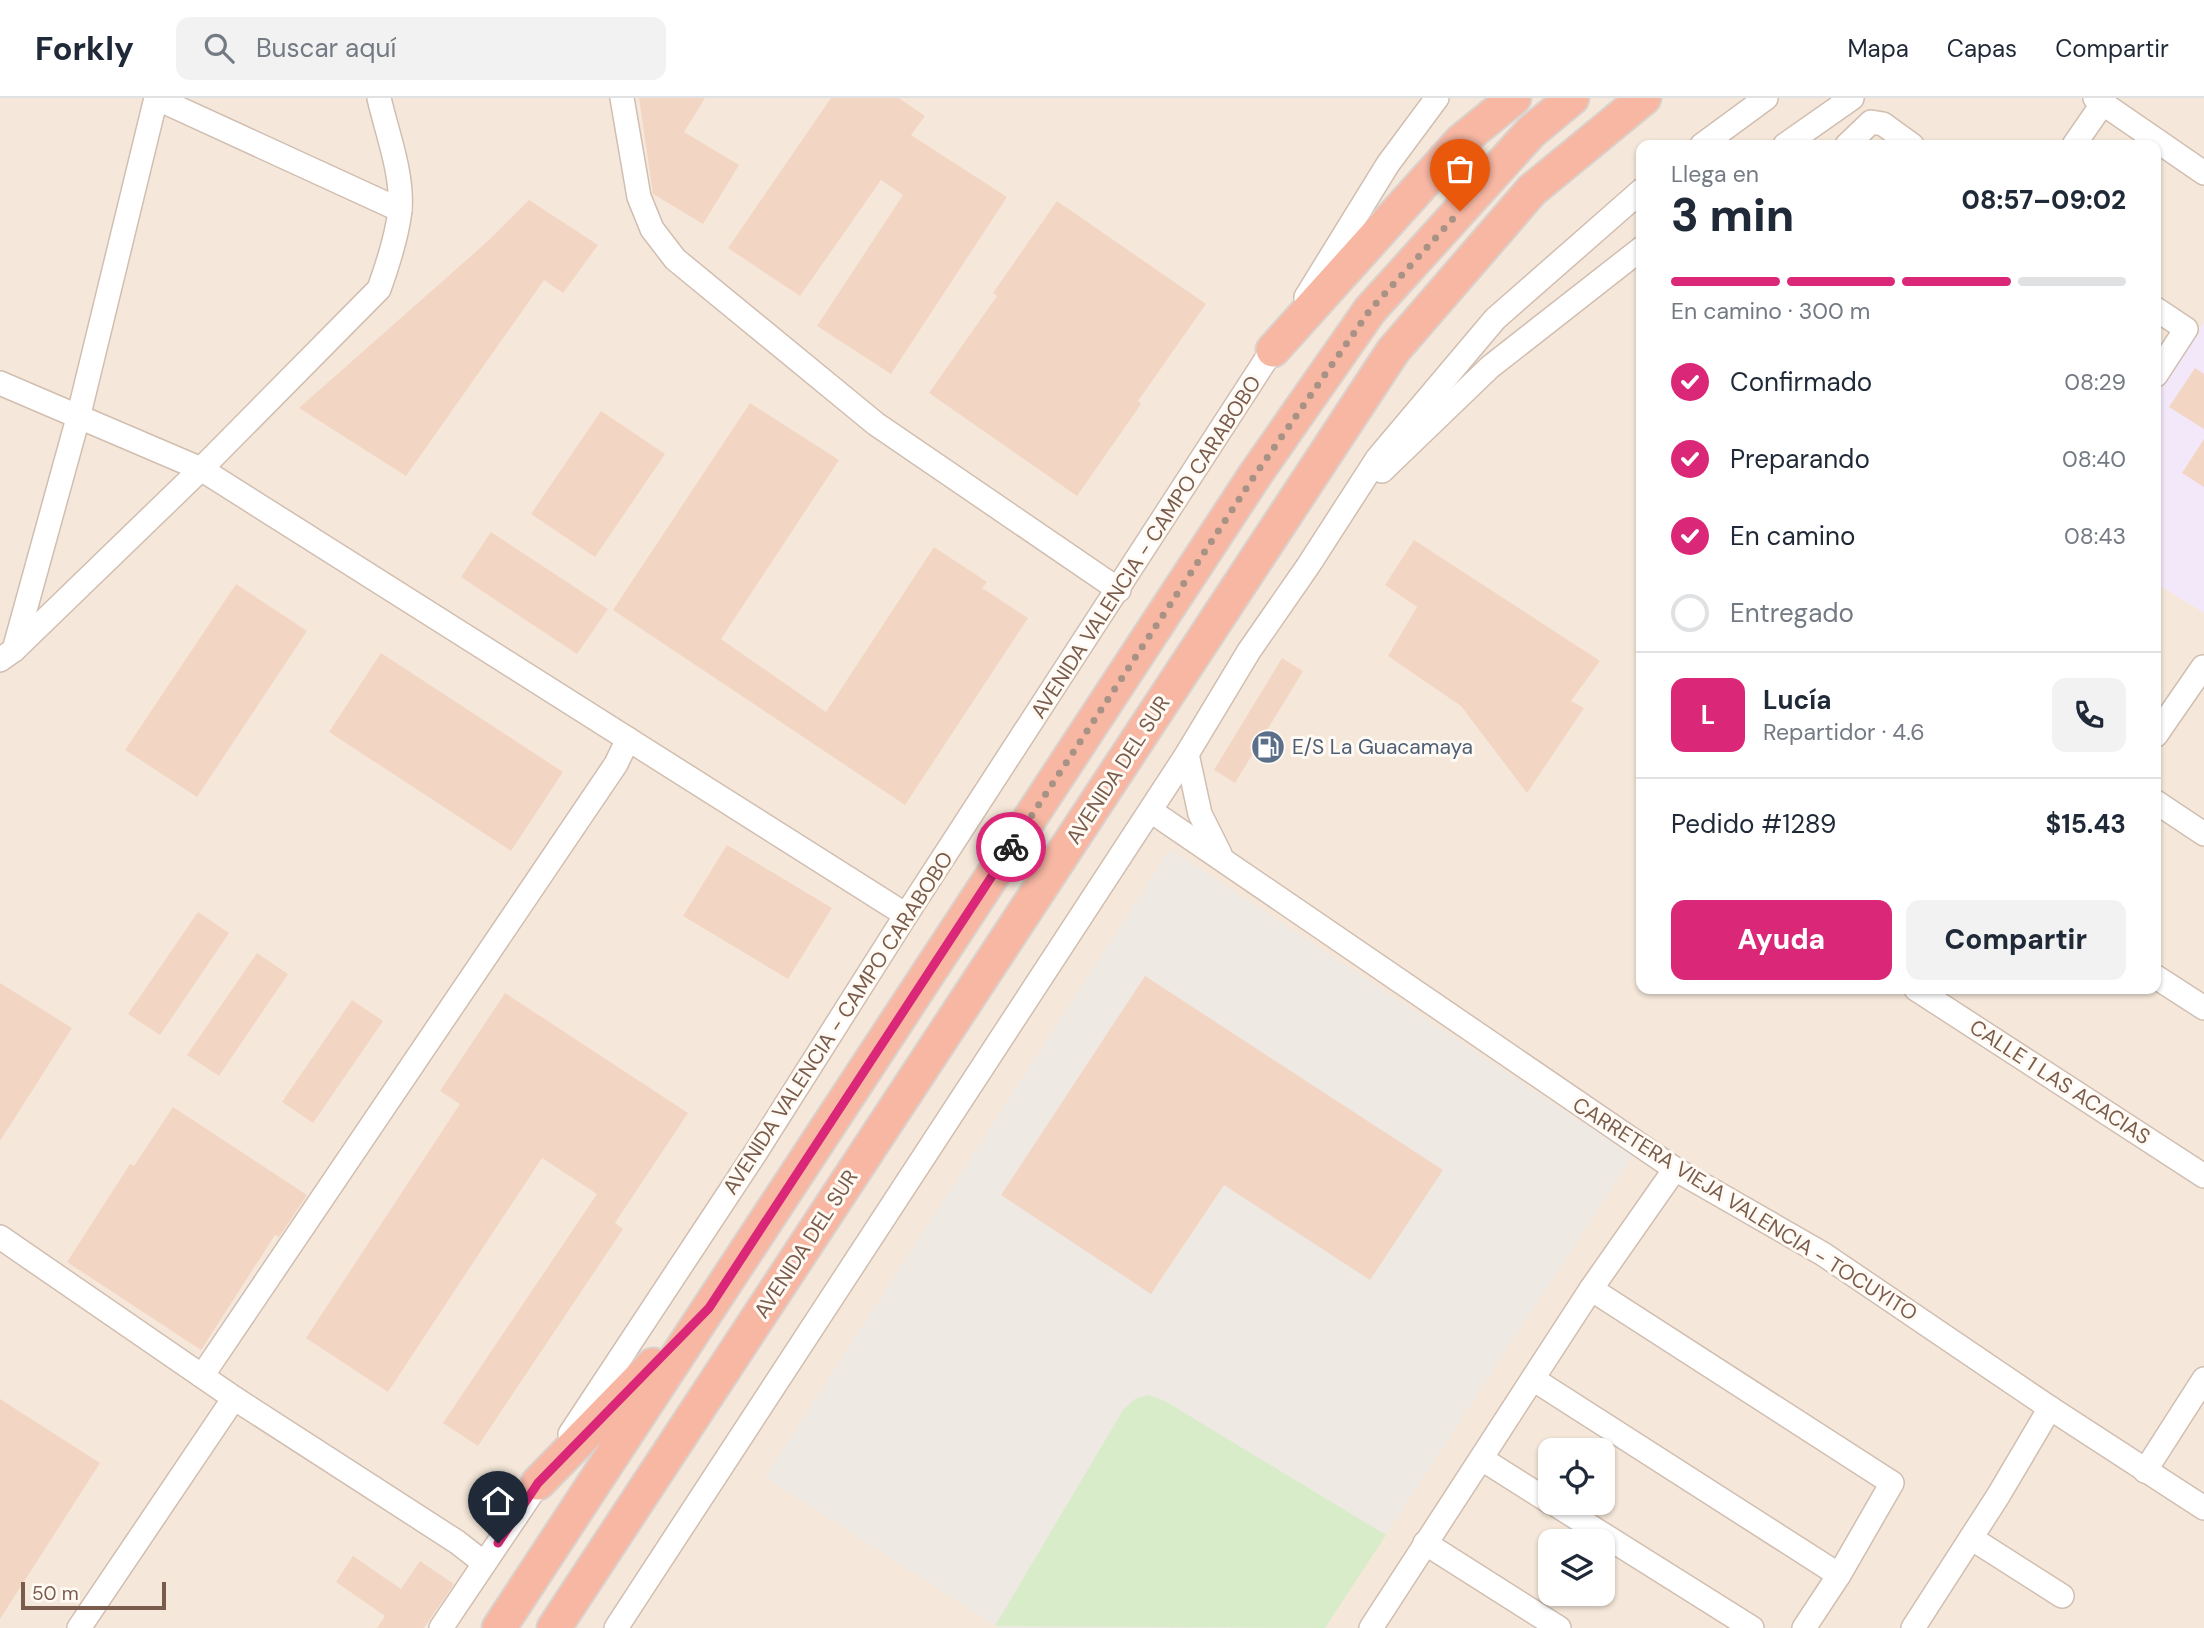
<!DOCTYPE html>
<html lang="es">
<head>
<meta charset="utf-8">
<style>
  body { margin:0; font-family:"DM Sans",sans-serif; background:#f2f2f3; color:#1f2937; height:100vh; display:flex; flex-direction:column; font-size:26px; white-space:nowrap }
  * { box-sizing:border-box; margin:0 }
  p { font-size:23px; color:#747a83 }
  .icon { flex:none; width:38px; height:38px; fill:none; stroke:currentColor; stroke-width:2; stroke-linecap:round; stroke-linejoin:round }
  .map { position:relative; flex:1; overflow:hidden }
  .panel { position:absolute; left:1636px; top:42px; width:525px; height:854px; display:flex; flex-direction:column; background:#fff; border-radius:14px; box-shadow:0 2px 5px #0004 }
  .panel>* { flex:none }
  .fabs { position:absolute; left:1538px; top:1340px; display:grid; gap:14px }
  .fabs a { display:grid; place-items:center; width:77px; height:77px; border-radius:14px; background:#fff; box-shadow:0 2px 5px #0004; font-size:35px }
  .scale { position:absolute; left:21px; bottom:18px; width:145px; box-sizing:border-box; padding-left:7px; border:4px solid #7a5c4d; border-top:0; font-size:19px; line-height:24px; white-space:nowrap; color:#7a5c4d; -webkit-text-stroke:5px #fffaf3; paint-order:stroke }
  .pin { position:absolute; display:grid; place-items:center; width:60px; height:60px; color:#fff; margin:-72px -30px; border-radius:50% 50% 50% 0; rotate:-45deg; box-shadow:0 0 7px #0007 }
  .pin .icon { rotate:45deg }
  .courier { position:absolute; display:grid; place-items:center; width:70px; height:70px; margin:-35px; border:5px solid #db2777; border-radius:50%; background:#fff; color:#222; box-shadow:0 2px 9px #0007 }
  .head em { font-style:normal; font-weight:800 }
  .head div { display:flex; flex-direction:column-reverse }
  .head { display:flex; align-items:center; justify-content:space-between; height:119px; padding:0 35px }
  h1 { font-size:46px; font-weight:800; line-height:52px }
  .bar { display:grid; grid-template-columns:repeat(4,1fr); gap:10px 7px; align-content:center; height:84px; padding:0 35px }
  .bar i { height:9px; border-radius:5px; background:#e0e1e3 }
  .bar .current { background:#db2777 }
  .bar p { grid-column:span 4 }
  .line { display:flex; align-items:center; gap:18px; padding:0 35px; border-top:2px solid #e0e1e3 }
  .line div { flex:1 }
  .round { display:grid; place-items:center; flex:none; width:74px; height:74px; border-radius:14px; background:#f2f2f3 }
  ol { padding:0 35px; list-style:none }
  li { display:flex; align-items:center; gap:21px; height:77px }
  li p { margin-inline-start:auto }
  li .icon { padding:7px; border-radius:50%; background:#db2777; color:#fff; stroke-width:4 }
  li:last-child { color:#747a83 }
  li i { width:38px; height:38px; border:4px solid #e0e1e3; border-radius:50% }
  .cta { display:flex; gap:14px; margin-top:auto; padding:14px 35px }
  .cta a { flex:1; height:80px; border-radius:14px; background:#db2777; color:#fff; font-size:28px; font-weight:800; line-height:80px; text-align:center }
  .cta a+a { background:#f2f2f3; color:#1f2937 }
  header { display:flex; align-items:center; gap:42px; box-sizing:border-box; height:98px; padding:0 35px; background:#fff; border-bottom:2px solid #e0e1e3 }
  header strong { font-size:33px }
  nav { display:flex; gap:38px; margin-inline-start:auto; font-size:24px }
  .search { width:490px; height:63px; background:#f2f2f3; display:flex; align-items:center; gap:18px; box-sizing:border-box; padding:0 24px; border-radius:14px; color:#747a83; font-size:26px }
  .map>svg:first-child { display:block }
</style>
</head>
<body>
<header>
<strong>Forkly</strong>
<div class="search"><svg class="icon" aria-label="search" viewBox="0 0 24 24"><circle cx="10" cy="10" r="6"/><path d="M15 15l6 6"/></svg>Buscar aquí</div>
<nav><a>Mapa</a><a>Capas</a><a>Compartir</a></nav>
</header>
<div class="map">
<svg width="2204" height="1530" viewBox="0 0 2204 1530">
  <rect width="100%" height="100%" fill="#fdf6ec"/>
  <path fill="#f5e8da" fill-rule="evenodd" d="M0,0H2204V1530H0ZM1642,47H2156V891H1642ZM1550,1353H1603V1405H1550ZM1550,1444H1603V1496H1550Z"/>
  <polygon fill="#efe9e4" points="1170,751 1633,1058 1325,1530 999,1530 765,1379"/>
  <polygon fill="#f3e8fa" points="2204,224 2204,515 2156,485 2156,298"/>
  <polygon fill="#d8ecc9" points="1149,1297 1165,1303 1386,1437 1325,1530 995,1528 1123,1312 1135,1301"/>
  <g fill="#f3d5c3">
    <polygon points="639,0 705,0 684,34 739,67 703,126 653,96"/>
    <polygon points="831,0 899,0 925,18 911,37 1007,99 891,276 817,228 903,97 881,82 800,198 728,150"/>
    <polygon points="529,102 598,147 563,195 544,182 406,378 299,310 488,143"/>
    <polygon points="1057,103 1206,206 1138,303 1141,306 1077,398 929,295 997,198 993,195"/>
    <polygon points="2195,270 2204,276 2204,331 2169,309"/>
    <polygon points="750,305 839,362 721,541 826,614 934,449 987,484 982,490 1028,520 905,707 613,512"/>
    <polygon points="601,313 665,356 595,459 531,416"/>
    <polygon points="2204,341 2204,389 2182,375"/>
    <polygon points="491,434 608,511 577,556 461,479"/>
    <polygon points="1414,442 1600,563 1571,603 1584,610 1527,695 1461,608 1388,558 1417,509 1385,487"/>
    <polygon points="236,486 307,533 197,699 125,652"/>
    <polygon points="381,555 563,674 511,753 329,634"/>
    <polygon points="1282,560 1303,573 1235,685 1214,672"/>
    <polygon points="727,747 832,810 788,881 683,818"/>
    <polygon points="198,814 229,835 160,937 128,916"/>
    <polygon points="257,855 288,876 219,978 187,957"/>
    <polygon points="1145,878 1443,1072 1370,1182 1224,1087 1151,1196 1001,1097"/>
    <polygon points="0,885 72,930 0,1043"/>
    <polygon points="505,895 688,1015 615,1125 623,1131 478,1348 443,1325 597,1096 542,1060 388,1294 306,1240 460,1006 440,993"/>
    <polygon points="352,902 383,923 313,1025 282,1004"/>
    <polygon points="173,1009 307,1097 279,1139 275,1137 201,1252 67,1164 130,1066 134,1068"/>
    <polygon points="0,1301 100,1365 0,1521"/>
    <polygon points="353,1458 401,1491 420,1463 454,1486 424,1530 377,1530 385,1518 336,1484"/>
  </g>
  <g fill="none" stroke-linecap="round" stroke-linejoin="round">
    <g stroke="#d1beb0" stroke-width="26">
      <g id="minor">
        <polyline points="156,0 400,112"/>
        <polyline points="622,0 639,99 652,131 675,161 876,326 1119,492"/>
        <polyline points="2095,0 2204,75"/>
        <polyline points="1702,47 1766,0"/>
        <polyline points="1785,47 1852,0"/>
        <polyline points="1847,47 1871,24 1883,26 1912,47"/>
        <polyline points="2074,47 2103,5"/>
        <polyline points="1306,199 1388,66 1437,0"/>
        <polyline points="2156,211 2186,231 2156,277"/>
        <polyline points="0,285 201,371 906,817"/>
        <polyline points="1382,373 1490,269 1642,150"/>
        <polyline points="14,552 78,320 156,0"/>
        <path d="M0,562L14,552L201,371L379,191C388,166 397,139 400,112C403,76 387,35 379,0"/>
        <polyline points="2156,637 2203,569"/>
        <polyline points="1187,656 1200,716 1220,756"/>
        <polyline points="2156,704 2204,736"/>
        <polyline points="1151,713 1675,1071 1823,1156 2050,1310 2204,1410"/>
        <polyline points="2156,879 2204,910"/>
        <polyline points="1916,891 2204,1078"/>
        <polyline points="0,1139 234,1300 457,1444 484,1465"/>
        <polyline points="1591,1191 1892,1385 1839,1477 1804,1530"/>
        <polyline points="202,1278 616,666 628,641"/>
        <polyline points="1533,1281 1839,1477"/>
        <polyline points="570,1336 756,1054 906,817 1280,240"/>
        <polyline points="1482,1361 1550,1404"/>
        <polyline points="2145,1373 2204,1281"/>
        <polyline points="1553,1405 1752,1530"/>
        <polyline points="1971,1440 2062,1498"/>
        <polyline points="1425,1445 1559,1530"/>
        <polyline points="79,1530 234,1300"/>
        <polyline points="441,1530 546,1374"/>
        <polyline points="616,1530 1187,656 1249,553 1308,468 1377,361 1495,221 1642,92"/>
        <polyline points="1371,1530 1591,1191 1675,1071"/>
        <polyline points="1913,1530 1998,1398 2050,1310"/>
      </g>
    </g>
    <g stroke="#dad1cd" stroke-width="37">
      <g id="highway">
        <polyline points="1273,252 1461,43 1514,0"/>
        <polyline points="538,1385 653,1267"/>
        <polyline points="499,1530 1255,377 1370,212 1531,34 1572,0"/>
        <polyline points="554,1530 1393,253 1532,92 1644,0"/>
      </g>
    </g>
    <use href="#minor" stroke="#fff" stroke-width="23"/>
    <use href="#highway" stroke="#f7b7a3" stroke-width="33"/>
  </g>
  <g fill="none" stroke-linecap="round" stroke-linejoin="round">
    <polyline stroke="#a89285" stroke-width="7" stroke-dasharray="0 12.6" points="1011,749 1255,377 1370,212 1460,113"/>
    <polyline stroke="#db2777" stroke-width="9" points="498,1445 538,1385 709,1210 1011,749"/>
  </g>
  <defs>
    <g id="fuel-disc" transform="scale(1.75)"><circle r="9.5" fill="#5c6f8a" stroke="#fffaf3"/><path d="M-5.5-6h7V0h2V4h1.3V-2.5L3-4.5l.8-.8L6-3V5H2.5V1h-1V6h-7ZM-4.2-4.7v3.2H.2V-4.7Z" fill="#fff"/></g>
  </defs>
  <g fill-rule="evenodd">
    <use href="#fuel-disc" x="1268" y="649"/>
  </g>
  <g text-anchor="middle" stroke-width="6" stroke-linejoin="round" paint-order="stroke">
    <g font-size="21" fill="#7a5c4d" stroke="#fffaf3">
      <text transform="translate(1146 449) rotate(-57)" y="7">AVENIDA VALENCIA - CAMPO CARABOBO</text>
      <text transform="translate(1118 672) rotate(-57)" y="7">AVENIDA DEL SUR</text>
      <text transform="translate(838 925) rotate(-57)" y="7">AVENIDA VALENCIA - CAMPO CARABOBO</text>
      <text transform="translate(2060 984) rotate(33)" y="7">CALLE 1 LAS ACACIAS</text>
      <text transform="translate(1745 1111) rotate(32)" y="7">CARRETERA VIEJA VALENCIA - TOCUYITO</text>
      <text transform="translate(806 1146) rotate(-57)" y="7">AVENIDA DEL SUR</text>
    </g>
    <g font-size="21" fill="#4e5e75" stroke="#fffaf3" text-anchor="start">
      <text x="1292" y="656">E/S La Guacamaya</text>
    </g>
  </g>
</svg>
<div class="fabs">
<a><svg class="icon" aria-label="locate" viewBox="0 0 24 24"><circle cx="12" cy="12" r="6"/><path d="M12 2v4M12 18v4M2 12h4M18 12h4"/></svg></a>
<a><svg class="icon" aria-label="layers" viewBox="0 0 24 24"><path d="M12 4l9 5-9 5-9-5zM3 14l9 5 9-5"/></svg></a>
</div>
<div class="scale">50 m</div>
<div class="pin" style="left:1460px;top:113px;background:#ea580c"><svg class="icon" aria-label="bag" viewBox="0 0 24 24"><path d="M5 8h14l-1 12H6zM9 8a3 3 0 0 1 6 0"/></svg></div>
<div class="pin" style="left:498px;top:1445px;background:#1f2937"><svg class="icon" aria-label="home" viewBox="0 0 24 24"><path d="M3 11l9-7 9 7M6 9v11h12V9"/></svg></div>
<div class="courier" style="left:1011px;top:749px"><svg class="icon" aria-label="bike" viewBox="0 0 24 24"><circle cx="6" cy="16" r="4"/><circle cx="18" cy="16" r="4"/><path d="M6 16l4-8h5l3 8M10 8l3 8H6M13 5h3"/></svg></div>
<section class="panel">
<div class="head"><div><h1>3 min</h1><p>Llega en</p></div><em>08:57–09:02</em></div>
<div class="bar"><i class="current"></i><i class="current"></i><i class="current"></i><i></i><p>En camino · 300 m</p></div>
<ol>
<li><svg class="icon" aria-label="check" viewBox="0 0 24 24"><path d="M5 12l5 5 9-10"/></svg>Confirmado<p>08:29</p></li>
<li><svg class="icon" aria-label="check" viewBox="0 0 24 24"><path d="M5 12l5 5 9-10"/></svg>Preparando<p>08:40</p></li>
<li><svg class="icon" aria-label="check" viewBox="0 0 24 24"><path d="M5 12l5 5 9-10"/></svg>En camino<p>08:43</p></li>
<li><i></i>Entregado</li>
</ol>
<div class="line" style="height:126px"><b class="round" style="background:#db2777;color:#fff">L</b><div><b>Lucía</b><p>Repartidor · 4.6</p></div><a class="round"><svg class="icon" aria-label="phone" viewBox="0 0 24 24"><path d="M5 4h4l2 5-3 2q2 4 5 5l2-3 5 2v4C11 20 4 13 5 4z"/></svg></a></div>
<div class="line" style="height:91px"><div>Pedido #1289</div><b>$15.43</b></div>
<div class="cta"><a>Ayuda</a><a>Compartir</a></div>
</section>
</div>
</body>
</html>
